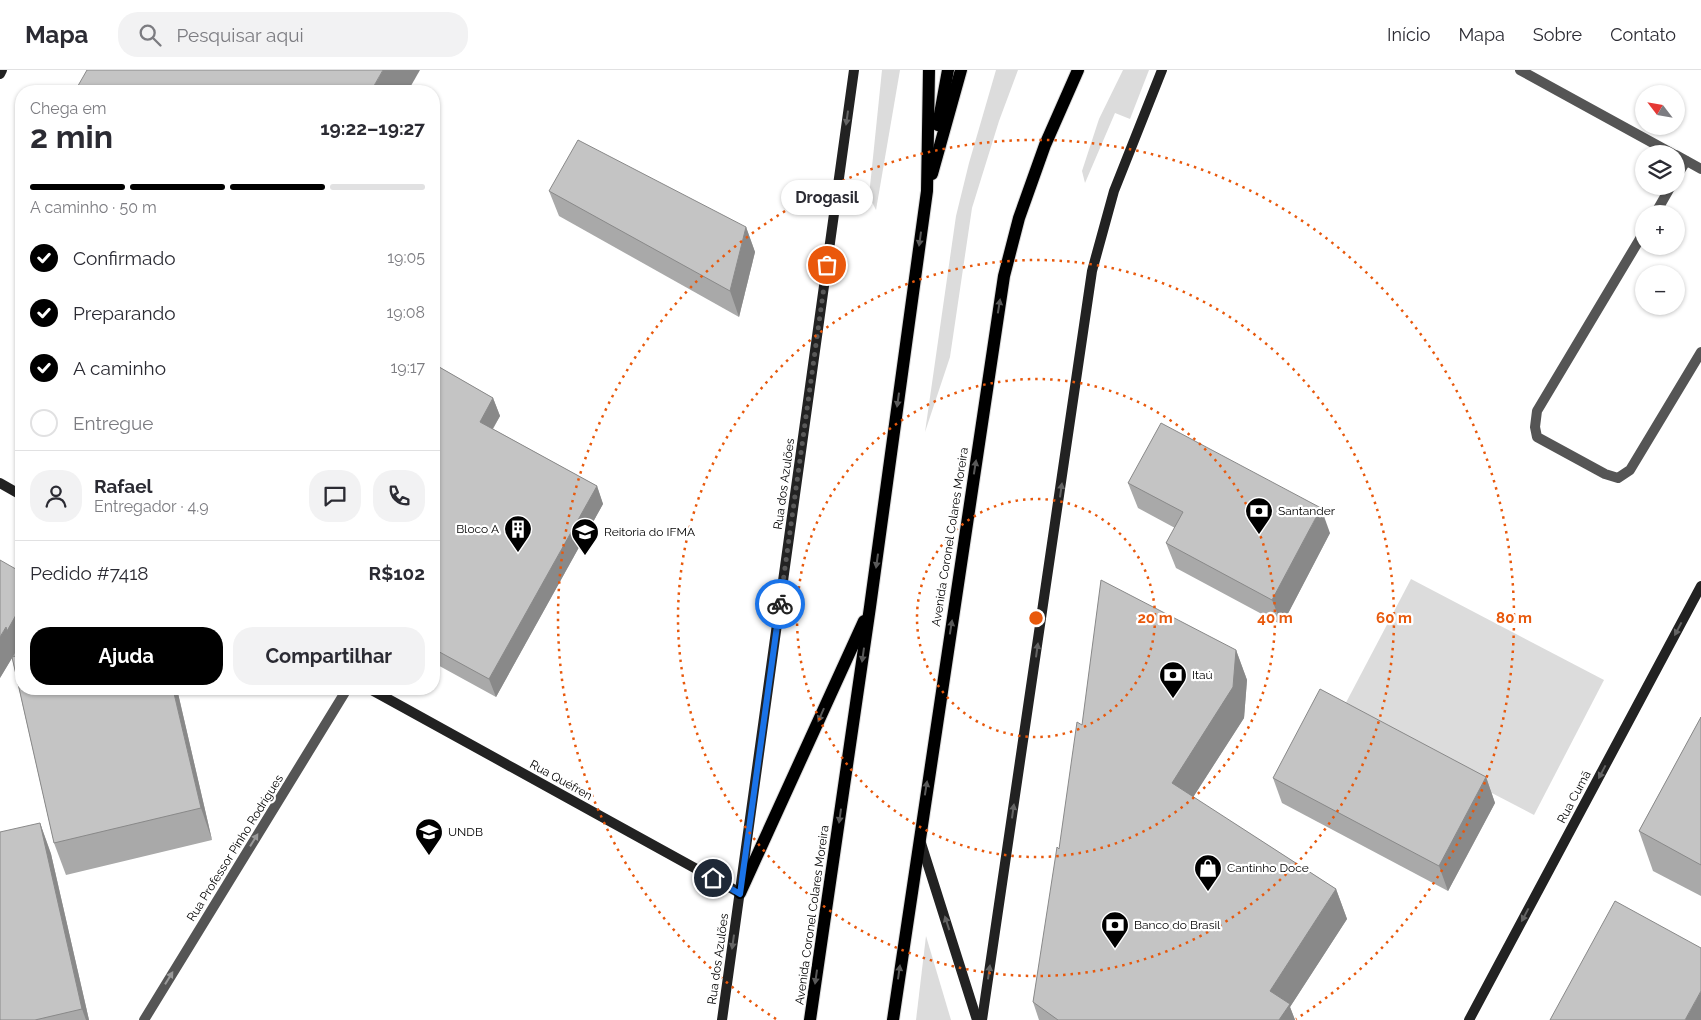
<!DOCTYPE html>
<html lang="pt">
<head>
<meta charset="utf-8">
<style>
  body { margin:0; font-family:Raleway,sans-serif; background:#f2f2f3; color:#2b2b33; height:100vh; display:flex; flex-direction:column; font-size:19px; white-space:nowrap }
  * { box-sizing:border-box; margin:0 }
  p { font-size:16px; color:#7c7c81 }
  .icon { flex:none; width:28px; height:28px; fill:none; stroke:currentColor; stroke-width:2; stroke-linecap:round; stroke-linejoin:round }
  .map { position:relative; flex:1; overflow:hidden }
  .drawer { position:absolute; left:15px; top:15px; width:425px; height:610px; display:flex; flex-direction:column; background:#fff; border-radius:20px; box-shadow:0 1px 4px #0004 }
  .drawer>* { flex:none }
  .needle { width:32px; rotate:301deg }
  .controls { position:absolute; left:1635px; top:15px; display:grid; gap:10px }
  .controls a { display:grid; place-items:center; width:50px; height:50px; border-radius:50%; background:#fff; box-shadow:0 1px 4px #0004; font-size:25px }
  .pin { position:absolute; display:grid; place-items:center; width:42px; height:42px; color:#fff; margin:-21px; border:2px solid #fff; border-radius:50%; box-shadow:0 1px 5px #0007 }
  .courier { position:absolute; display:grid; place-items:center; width:50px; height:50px; margin:-25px; border:4px solid #1a73e8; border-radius:50%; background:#fff; color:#222; box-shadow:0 1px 6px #0007 }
  .bubble { position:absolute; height:35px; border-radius:18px; background:#fff; box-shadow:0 1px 4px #0004; font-size:16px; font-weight:700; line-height:35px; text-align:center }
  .head em { font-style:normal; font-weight:700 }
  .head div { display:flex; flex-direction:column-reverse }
  .head { display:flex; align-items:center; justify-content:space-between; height:85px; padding:0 15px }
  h1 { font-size:32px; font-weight:700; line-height:38px }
  .bar { display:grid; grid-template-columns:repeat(4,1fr); gap:8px 5px; align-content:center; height:60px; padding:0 15px }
  .bar i { height:6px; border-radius:4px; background:#e1e1e2 }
  .bar .active { background:#000 }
  .bar p { grid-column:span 4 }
  .line { display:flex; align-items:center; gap:12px; padding:0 15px; border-top:1px solid #e1e1e2 }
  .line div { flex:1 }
  .round { display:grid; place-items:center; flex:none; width:52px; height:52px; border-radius:20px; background:#f2f2f3 }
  ol { padding:0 15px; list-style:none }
  li { display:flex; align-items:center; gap:15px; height:55px }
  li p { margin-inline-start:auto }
  li .icon { padding:5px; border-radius:50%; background:#000; color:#fff; stroke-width:4 }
  li:last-child { color:#7c7c81 }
  li i { width:28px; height:28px; border:2px solid #e1e1e2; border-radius:50% }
  .button { display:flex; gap:10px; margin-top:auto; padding:10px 15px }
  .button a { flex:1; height:58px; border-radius:20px; background:#000; color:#fff; font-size:20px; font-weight:700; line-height:58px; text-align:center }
  .button a+a { background:#f2f2f3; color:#2b2b33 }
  header { display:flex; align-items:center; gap:30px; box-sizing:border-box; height:70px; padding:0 25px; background:#fff; border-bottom:1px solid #e1e1e2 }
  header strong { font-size:24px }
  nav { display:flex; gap:28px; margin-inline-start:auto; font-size:18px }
  .search { width:350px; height:45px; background:#f2f2f3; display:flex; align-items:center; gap:12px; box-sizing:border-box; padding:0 18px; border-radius:20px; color:#7c7c81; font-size:19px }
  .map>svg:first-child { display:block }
</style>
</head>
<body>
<header>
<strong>Mapa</strong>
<div class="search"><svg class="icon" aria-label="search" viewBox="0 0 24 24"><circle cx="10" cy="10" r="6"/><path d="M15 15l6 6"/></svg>Pesquisar aqui</div>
<nav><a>Início</a><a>Mapa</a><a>Sobre</a><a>Contato</a></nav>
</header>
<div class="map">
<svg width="1701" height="950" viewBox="0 0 1701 950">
  <rect width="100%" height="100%" fill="#fff"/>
  <g fill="#dcdcdc">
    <polygon points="882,0 900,0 876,140 869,126"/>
    <polygon points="996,0 1018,0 999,51 972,138 950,287 925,362 956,146 969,93"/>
    <polygon points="1123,0 1149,0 1130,49 1115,43 1085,113 1082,101 1099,49"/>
    <polygon points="1411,509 1604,610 1534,745 1340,644"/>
    <polygon points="926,866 951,950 916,950"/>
  </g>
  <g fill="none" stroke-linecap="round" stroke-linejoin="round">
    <g stroke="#dbdbdb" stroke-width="14">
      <g id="primary">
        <polyline points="938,55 948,0"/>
        <polyline points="932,104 961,0"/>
        <polyline points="740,823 864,551"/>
        <polyline points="810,950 870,537 927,121 929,0"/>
        <polyline points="893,950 1004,206 1019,148 1045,75 1078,0"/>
      </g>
    </g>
    <g stroke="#555" stroke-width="10">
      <polyline points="1520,0 1673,84"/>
      <polyline points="1676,85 1701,99"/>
      <polyline points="1676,107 1686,91"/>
      <polyline points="1655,144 1671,116"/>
      <polyline points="1644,162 1537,341 1535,357 1537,367 1605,404 1618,408 1630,400 1701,282"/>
    </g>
    <polyline stroke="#555" stroke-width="10" points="144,950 347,619"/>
    <g stroke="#222" stroke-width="10">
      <polyline points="0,4 2,0"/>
      <polyline points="0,413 21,425"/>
      <polyline points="370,619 740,823"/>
      <polyline points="920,770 977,950"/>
      <polyline points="722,950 854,0"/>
      <polyline points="982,950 1092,201 1114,121 1162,0"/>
      <polyline points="1469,950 1701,516"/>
    </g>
    <use href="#primary" stroke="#000" stroke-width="12"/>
  </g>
  <g fill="#a9a9a9">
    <polygon points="549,121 746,157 755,182 739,247 559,146"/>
    <polygon points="434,294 493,328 500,346 493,359 597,416 603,434 496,627 434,593"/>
    <polygon points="1128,413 1330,463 1282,555 1176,498 1166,473 1175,458 1138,438"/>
    <polygon points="21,502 21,578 17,586 21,619 177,619 212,770 66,805 54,773 12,588 0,608"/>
    <polygon points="1236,580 1247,610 1244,648 1193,727 1336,819 1347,849 1290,937 1295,950 1039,950 1033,932 1082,655"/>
    <polygon points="1701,647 1701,826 1653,801 1639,761"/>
    <polygon points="1486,707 1495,733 1448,821 1282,733 1273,708"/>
    <polygon points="40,753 51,784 89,950 0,950"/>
  </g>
  <g fill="#898989">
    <polygon points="383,0 420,0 408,21 371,21"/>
    <polygon points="746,157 755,182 739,247 730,221"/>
    <polygon points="493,328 500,346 486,370 480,352"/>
    <polygon points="597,416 603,434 496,627 489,609"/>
    <polygon points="1321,438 1330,463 1282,555 1272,530"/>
    <polygon points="21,536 21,578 16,587 15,583 0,608 0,567 6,557"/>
    <polygon points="1236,580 1247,610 1244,648 1183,743 1172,713"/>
    <polygon points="173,619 177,619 212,770 201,738"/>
    <polygon points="1486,707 1495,733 1448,821 1439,796"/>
    <polygon points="40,753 51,784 89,950 86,950 82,939"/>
    <polygon points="1336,819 1347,849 1290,937 1295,950 1279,950 1270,921"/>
    <polygon points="1701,921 1701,950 1685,950"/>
  </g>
  <g fill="#c4c4c4" stroke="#898989">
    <polygon points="87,0 383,0 371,21 75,21"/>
    <polygon points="578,70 746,157 730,221 549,121"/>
    <polygon points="434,294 493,328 480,352 597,416 489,609 434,579"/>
    <polygon points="1161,353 1321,438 1272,530 1166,473 1183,442 1128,413"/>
    <polygon points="0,490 21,502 21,536 7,561 6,557 0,567"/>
    <polygon points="1101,510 1236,580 1233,617 1172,713 1336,819 1270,921 1290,934 1279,950 1058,950 1033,932 1057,777 1059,779 1077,652 1082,655"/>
    <polygon points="21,585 21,619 173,619 201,738 54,773 12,587"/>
    <polygon points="1320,619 1486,707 1439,796 1273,708"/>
    <polygon points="1701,647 1701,795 1639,761"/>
    <polygon points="40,753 82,939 35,950 0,950 0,762"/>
    <polygon points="1615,831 1701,878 1701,921 1685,950 1550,950"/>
  </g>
  <defs><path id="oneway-solid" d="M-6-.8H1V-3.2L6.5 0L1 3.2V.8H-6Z" transform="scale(1.25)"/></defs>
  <g fill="#646464">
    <use href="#oneway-solid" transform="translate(847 48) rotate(98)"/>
    <use href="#oneway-solid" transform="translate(1061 420) rotate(-82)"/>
    <use href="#oneway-solid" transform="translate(1678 559) rotate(118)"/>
    <use href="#oneway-solid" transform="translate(1037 580) rotate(-82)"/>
    <use href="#oneway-solid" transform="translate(1602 702) rotate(118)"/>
    <use href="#oneway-solid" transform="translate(1013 741) rotate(-82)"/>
    <use href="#oneway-solid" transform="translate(1525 845) rotate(118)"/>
    <use href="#oneway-solid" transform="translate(947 853) rotate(-108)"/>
    <use href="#oneway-solid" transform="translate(733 872) rotate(98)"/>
    <use href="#oneway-solid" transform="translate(989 902) rotate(-82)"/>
  </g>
  <g fill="#595959">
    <use href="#oneway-solid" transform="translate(920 169) rotate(98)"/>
    <use href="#oneway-solid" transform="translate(999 236) rotate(-81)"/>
    <use href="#oneway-solid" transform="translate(898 330) rotate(98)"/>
    <use href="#oneway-solid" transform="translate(975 397) rotate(-81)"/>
    <use href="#oneway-solid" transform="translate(877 491) rotate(98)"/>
    <use href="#oneway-solid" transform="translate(951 557) rotate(-81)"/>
    <use href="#oneway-solid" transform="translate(863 585) rotate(98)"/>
    <use href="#oneway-solid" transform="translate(821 645) rotate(114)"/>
    <use href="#oneway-solid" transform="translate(926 718) rotate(-81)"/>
    <use href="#oneway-solid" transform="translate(840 746) rotate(98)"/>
    <use href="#oneway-solid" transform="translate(899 902) rotate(-82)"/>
    <use href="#oneway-solid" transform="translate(816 907) rotate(98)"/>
  </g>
  <g fill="#999">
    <use href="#oneway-solid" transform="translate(254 770) rotate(-58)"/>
    <use href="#oneway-solid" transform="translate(169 908) rotate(-58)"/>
  </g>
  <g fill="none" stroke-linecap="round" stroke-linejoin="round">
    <polyline stroke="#595959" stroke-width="5" stroke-dasharray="0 9" points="780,534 827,195"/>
    <polyline stroke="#1a73e8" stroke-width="6" points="713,808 740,824 780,534"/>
  </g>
  <g fill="none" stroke="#e8590c" stroke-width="2.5" stroke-dasharray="2.5 5">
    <circle cx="1036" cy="548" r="119"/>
    <circle cx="1036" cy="548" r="239"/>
    <circle cx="1036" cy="548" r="358"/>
    <path d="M776 949A478 478 0 1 1 1296 949"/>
  </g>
  <defs>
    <g id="bank-pin" transform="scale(1.4375)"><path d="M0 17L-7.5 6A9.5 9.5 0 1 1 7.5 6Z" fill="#000" stroke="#fff"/><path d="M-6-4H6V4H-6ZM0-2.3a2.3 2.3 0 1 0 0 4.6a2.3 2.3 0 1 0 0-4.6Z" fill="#fff"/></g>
    <g id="building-pin" transform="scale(1.4375)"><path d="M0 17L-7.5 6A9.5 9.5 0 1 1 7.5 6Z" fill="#000" stroke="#fff"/><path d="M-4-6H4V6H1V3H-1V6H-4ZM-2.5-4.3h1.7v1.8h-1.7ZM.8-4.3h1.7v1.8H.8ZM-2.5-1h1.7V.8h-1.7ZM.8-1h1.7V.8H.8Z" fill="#fff"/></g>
    <g id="university-pin" transform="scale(1.4375)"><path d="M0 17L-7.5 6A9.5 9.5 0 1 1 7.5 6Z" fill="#000" stroke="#fff"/><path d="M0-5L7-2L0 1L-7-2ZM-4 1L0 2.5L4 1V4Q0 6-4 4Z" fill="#fff"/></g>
    <g id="shop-pin" transform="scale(1.4375)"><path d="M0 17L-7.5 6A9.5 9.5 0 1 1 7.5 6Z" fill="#000" stroke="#fff"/><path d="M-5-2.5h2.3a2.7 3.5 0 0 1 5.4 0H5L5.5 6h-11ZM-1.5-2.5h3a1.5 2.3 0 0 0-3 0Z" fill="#fff"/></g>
  </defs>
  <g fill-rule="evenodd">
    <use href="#bank-pin" x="1259" y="441"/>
    <use href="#building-pin" x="518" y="459"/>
    <use href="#university-pin" x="585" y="462"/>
    <use href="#bank-pin" x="1173" y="605"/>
    <use href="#university-pin" x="429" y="762"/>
    <use href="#shop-pin" x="1208" y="798"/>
    <use href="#bank-pin" x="1115" y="855"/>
  </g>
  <g text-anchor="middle" stroke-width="4.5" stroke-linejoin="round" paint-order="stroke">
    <g font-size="12" fill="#000" stroke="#fff">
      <text transform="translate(784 414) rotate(-82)" y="4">Rua dos Azulões</text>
      <text transform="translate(950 467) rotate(-81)" y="4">Avenida Coronel Colares Moreira</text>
      <text transform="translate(561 710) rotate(29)" y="4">Rua Quéfren</text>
      <text transform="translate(1574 727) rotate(-62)" y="4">Rua Cumã</text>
      <text transform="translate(235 778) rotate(-58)" y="4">Rua Professor Pinho Rodrigues</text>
      <text transform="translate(812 845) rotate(-82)" y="4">Avenida Coronel Colares Moreira</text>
      <text transform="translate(718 889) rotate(-82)" y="4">Rua dos Azulões</text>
    </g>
    <g font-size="12" fill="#000" stroke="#fff" text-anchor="start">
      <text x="1278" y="445">Santander</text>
      <text x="499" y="463" text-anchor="end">Bloco A</text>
      <text x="604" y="466">Reitoria do IFMA</text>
      <text x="1192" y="609">Itaú</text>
      <text x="448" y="766">UNDB</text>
      <text x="1227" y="802">Cantinho Doce</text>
      <text x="1134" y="859">Banco do Brasil</text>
    </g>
  </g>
  <circle cx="1036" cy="548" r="8" fill="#e8590c" stroke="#fff" stroke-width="2.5"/>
  <g font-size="15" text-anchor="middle" font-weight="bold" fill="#e8590c" stroke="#fff" stroke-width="4.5" stroke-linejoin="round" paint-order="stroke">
    <text x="1155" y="553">20 m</text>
    <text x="1275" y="553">40 m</text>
    <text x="1394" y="553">60 m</text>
    <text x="1514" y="553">80 m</text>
  </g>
</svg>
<div class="controls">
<a><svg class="needle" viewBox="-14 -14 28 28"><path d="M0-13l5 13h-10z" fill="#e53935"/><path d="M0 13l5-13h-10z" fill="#7c7c81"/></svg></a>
<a><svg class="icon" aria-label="layers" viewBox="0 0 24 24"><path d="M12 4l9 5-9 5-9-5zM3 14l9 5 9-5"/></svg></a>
<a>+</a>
<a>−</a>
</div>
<div class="pin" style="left:827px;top:195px;background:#ea580c"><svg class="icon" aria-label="bag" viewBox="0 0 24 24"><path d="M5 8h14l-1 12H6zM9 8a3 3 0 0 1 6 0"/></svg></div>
<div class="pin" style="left:713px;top:808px;background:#1f2937"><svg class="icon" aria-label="home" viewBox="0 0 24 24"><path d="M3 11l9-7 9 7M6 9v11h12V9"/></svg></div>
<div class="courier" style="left:780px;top:534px"><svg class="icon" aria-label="bike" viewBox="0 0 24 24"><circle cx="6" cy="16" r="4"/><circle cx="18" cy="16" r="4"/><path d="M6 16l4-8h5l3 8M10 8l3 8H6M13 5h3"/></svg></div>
<div class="bubble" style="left:781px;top:110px;width:92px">Drogasil</div>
<section class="drawer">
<div class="head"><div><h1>2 min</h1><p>Chega em</p></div><em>19:22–19:27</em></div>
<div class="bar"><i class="active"></i><i class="active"></i><i class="active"></i><i></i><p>A caminho · 50 m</p></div>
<ol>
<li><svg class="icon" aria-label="check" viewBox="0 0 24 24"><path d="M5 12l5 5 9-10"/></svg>Confirmado<p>19:05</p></li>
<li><svg class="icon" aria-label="check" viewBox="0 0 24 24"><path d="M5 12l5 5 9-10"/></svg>Preparando<p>19:08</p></li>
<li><svg class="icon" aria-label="check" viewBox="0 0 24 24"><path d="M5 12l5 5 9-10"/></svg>A caminho<p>19:17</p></li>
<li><i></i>Entregue</li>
</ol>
<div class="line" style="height:90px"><a class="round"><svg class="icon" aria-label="person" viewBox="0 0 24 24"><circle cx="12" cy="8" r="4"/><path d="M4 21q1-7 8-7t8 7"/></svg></a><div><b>Rafael</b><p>Entregador · 4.9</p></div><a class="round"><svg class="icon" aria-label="chat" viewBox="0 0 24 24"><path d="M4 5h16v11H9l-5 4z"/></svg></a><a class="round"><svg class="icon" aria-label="phone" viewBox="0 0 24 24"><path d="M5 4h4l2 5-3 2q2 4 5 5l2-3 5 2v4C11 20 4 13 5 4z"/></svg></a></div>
<div class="line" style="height:65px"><div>Pedido #7418</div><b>R$102</b></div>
<div class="button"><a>Ajuda</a><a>Compartilhar</a></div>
</section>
</div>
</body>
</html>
